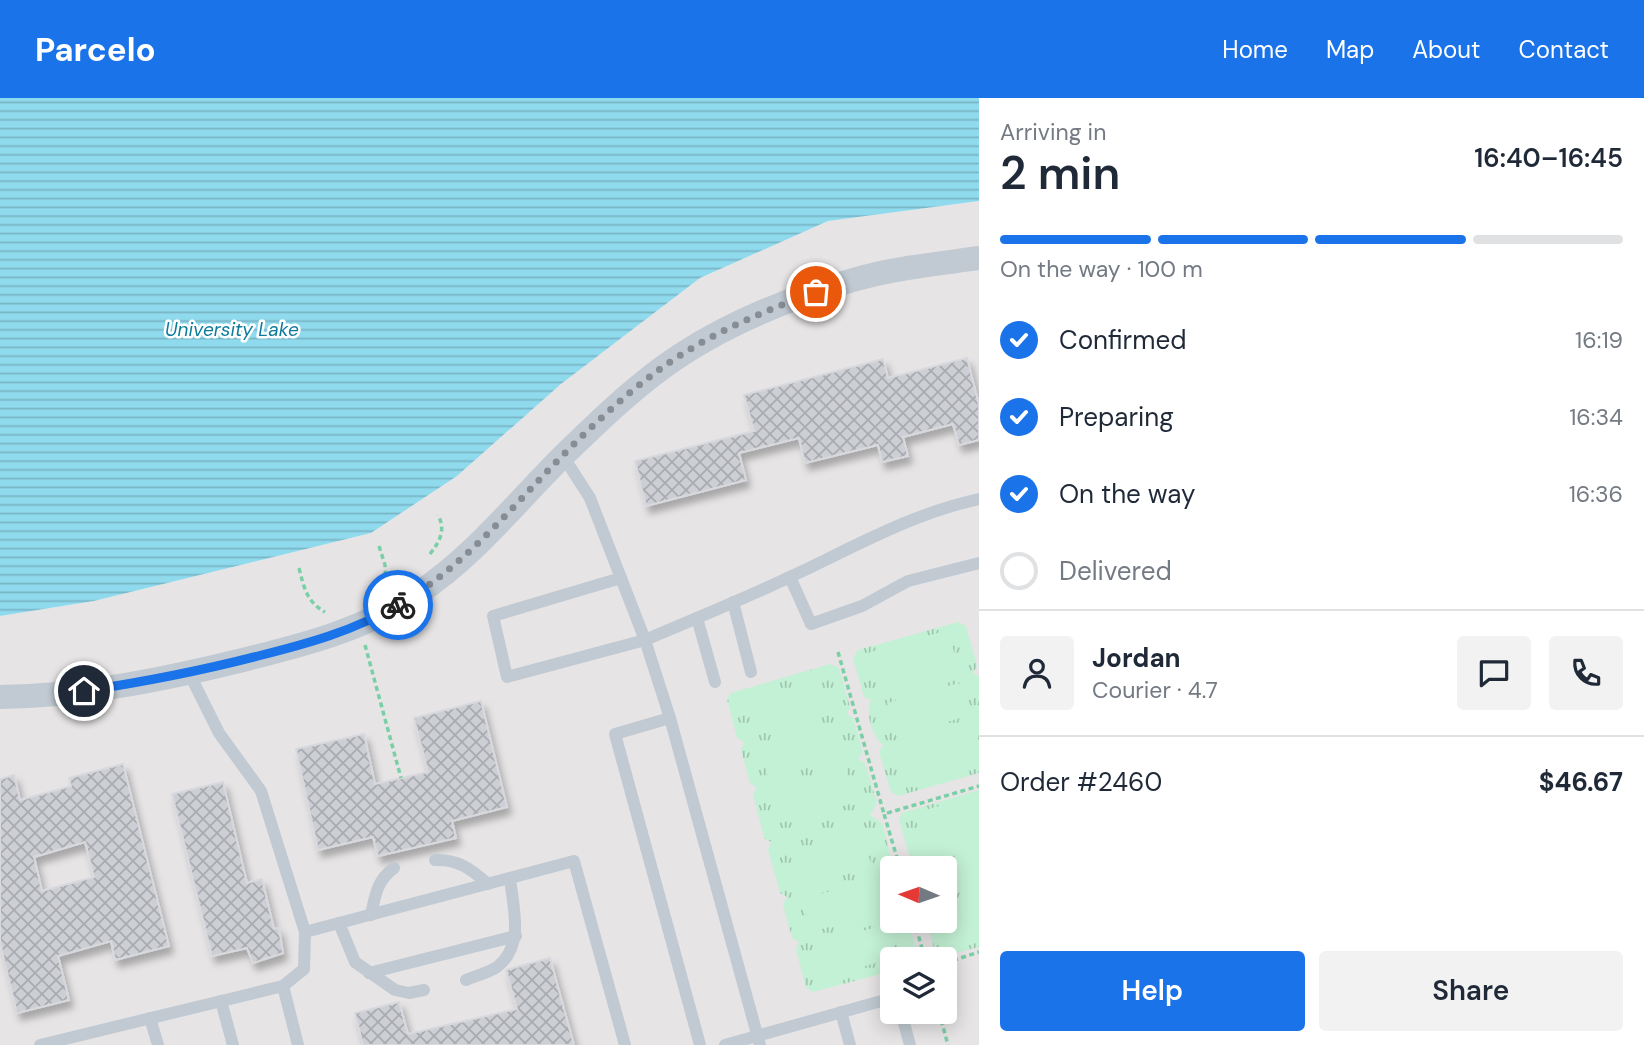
<!DOCTYPE html>
<html lang="en">
<head>
<meta charset="utf-8">
<style>
  body { margin:0; font-family:"DM Sans",sans-serif; background:#f2f2f3; color:#1f2937; height:100vh; display:flex; flex-direction:column; font-size:26px; white-space:nowrap }
  * { box-sizing:border-box; margin:0 }
  p { font-size:23px; color:#747a83 }
  .icon { flex:none; width:38px; height:38px; fill:none; stroke:currentColor; stroke-width:2; stroke-linecap:round; stroke-linejoin:round }
  .map { position:relative; flex:1; overflow:hidden }
  .drawer { display:flex; flex-direction:column; background:#fff; width:665px }
  .drawer>* { flex:none }
  .needle { width:46px; rotate:272deg }
  .buttons { position:absolute; left:880px; top:758px; display:grid; gap:14px }
  .buttons a { display:grid; place-items:center; width:77px; height:77px; border-radius:7px; background:#fff; box-shadow:0 4px 18px #0003; font-size:35px }
  .pin { position:absolute; display:grid; place-items:center; width:60px; height:60px; color:#fff; margin:-30px; border:4px solid #fff; border-radius:50%; box-shadow:0 2px 7px #0007 }
  .courier { position:absolute; display:grid; place-items:center; width:70px; height:70px; margin:-35px; border:5px solid #1a73e8; border-radius:50%; background:#fff; color:#222; box-shadow:0 2px 9px #0007 }
  .overview em { font-style:normal; font-weight:600 }
  .overview div { display:flex; flex-direction:column-reverse }
  .overview { display:flex; align-items:center; justify-content:space-between; height:119px; padding:0 21px }
  h1 { font-size:46px; font-weight:600; line-height:52px }
  .bar { display:grid; grid-template-columns:repeat(4,1fr); gap:10px 7px; align-content:center; height:84px; padding:0 21px }
  .bar i { height:9px; border-radius:5px; background:#e0e1e3 }
  .bar .on { background:#1a73e8 }
  .bar p { grid-column:span 4 }
  .line { display:flex; align-items:center; gap:18px; padding:0 21px; border-top:2px solid #e0e1e3 }
  .line div { flex:1 }
  .round { display:grid; place-items:center; flex:none; width:74px; height:74px; border-radius:7px; background:#f2f2f3 }
  ol { padding:0 21px; list-style:none }
  li { display:flex; align-items:center; gap:21px; height:77px }
  li p { margin-inline-start:auto }
  li .icon { padding:7px; border-radius:50%; background:#1a73e8; color:#fff; stroke-width:4 }
  li:last-child { color:#747a83 }
  li i { width:38px; height:38px; border:4px solid #e0e1e3; border-radius:50% }
  .primary-button { display:flex; gap:14px; margin-top:auto; padding:14px 21px }
  .primary-button a { flex:1; height:80px; border-radius:7px; background:#1a73e8; color:#fff; font-size:28px; font-weight:600; line-height:80px; text-align:center }
  .primary-button a+a { background:#f2f2f3; color:#1f2937 }
  header { display:flex; align-items:center; gap:42px; box-sizing:border-box; height:98px; padding:0 35px; background:#1a73e8; color:#fff }
  header strong { font-size:33px }
  nav { display:flex; gap:38px; margin-inline-start:auto; font-size:24px }
  main { display:flex; flex:1; min-height:0 }
  .map>svg:first-child { display:block }
</style>
</head>
<body>
<header>
<strong>Parcelo</strong>
<nav><a>Home</a><a>Map</a><a>About</a><a>Contact</a></nav>
</header>
<main>
<div class="map">
<svg width="979" height="947" viewBox="0 0 979 947">
  <defs>
    <pattern id="grass-tufts" width="24" height="20" patternUnits="userSpaceOnUse" patternTransform="scale(1.75)"><rect width="24" height="20" fill="#c3f1d5"/><path d="M3 7l-1-3M5 7V3M7 7l1-3M15 17l-1-3M17 17v-4M19 17l1-3" fill="none" stroke="#a0c6b0"/></pattern>
    <pattern id="water-rules" width="6" height="5" patternUnits="userSpaceOnUse" patternTransform="scale(1.75)"><rect width="6" height="5" fill="#90daee"/><path d="M0 2.5h6" fill="none" stroke="#78b4c4"/></pattern>
    <pattern id="building-cross-hatch" width="8" height="8" patternUnits="userSpaceOnUse" patternTransform="scale(1.75)"><rect width="8" height="8" fill="#cdcfd5"/><path d="M0 0l8 8M0 8l8-8" fill="none" stroke="#a8abb0"/></pattern>
    <filter id="shadow"><feDropShadow dx="4" dy="7" stdDeviation="3.5" flood-color="#0004"/></filter>
  </defs>
  <rect width="100%" height="100%" fill="#f5f3f3"/>
  <path fill="#e6e4e5" fill-rule="evenodd" d="M979,103V947H0V518L94,503L371,435L457,378L561,286L700,180L828,123ZM892,770H945V822H892ZM892,861H945V914H892Z"/>
  <g fill="url(#grass-tufts)">
    <path d="M958,524L966,528L977,568L973,575L979,578V675L898,698L891,694L879,654L883,647C872,639 865,615 871,602L864,599L853,560L858,552Z"/>
    <polygon points="830,566 839,570 850,609 847,616 853,620 863,654 858,661 865,665 877,705 870,717 882,725 892,764 889,771 892,773 892,822 908,823 919,859 918,861 892,861 892,873 813,894 806,890 796,851 799,844 792,840 783,807 787,799 780,795 768,752 771,744 764,740 753,696 757,690 750,685 741,652 744,644 737,640 727,601 731,595"/>
    <polygon points="979,692 979,849 942,859 935,855 927,823 945,822 945,770 914,770 916,764 910,760 899,721 902,715"/>
  </g>
  <g fill="#c3f1d5">
    <polygon points="948,532 961,579 883,601 870,554"/>
    <polygon points="821,582 830,615 757,635 748,602"/>
    <polygon points="959,585 968,618 896,638 887,605"/>
    <polygon points="973,621 979,644 979,670 908,690 895,643"/>
    <polygon points="833,626 842,660 769,680 760,646"/>
    <polygon points="845,671 854,705 781,725 772,691"/>
    <polygon points="979,697 979,748 927,762 914,715"/>
    <polygon points="862,736 872,769 799,790 790,756"/>
    <polygon points="979,753 979,789 945,798 945,770 933,770 932,766"/>
    <polygon points="875,781 884,814 811,834 802,801"/>
    <polygon points="979,794 979,844 952,851 944,823 945,803"/>
    <polygon points="888,826 897,859 823,880 814,846"/>
  </g>
  <polygon fill="url(#water-rules)" points="0,0 979,0 979,103 828,123 700,180 561,286 457,378 371,435 94,503 0,518"/>
  <g fill="url(#building-cross-hatch)" stroke="#d7d9de" stroke-width="2" fill-rule="evenodd" filter="url(#shadow)">
    <polygon points="967,260 979,307 979,342 959,347 953,326 903,339 908,358 882,364 878,347 805,365 799,340 739,355 746,382 646,408 635,363 754,333 744,297 883,261 888,280"/>
    <polygon points="481,603 507,709 452,723 456,740 378,758 373,739 318,752 296,651 364,636 375,686 428,674 414,620"/>
    <path d="M123,666L169,848L115,862L111,843L58,858L69,902L17,915L0,845V681L14,677L20,702L71,688L69,680ZM85,744L94,779L42,793L34,759Z"/>
    <polygon points="223,684 247,785 262,781 274,831 279,830 283,855 253,865 247,850 212,858 172,696"/>
    <polygon points="550,860 574,947 363,947 355,915 399,904 408,936 517,911 506,872"/>
  </g>
  <g fill="none" stroke-linecap="round" stroke-linejoin="round">
    <g stroke="#7ad0a6" stroke-width="3.5" stroke-dasharray="5 3.5" stroke-linecap="butt">
      <polyline points="379,448 385,467 386,487"/>
      <path d="M430,456C440,443 446,432 438,417"/>
      <path d="M299,470C304,490 307,504 325,514"/>
      <polyline points="365,547 401,680"/>
      <polyline points="838,554 884,716"/>
      <polyline points="900,770 884,716 979,688"/>
      <polyline points="914,822 925,861"/>
      <polyline points="945,865 979,854"/>
      <polyline points="939,914 948,947"/>
    </g>
    <g stroke="#c1cad2" stroke-width="12">
      <path d="M563,358L590,400L645,542C694,521 744,501 792,478C852,450 913,415 979,401"/>
      <polyline points="790,479 811,526 862,508 908,483 979,465"/>
      <polyline points="621,480 493,518 507,579 645,542 670,620 760,947"/>
      <polyline points="733,504 751,574"/>
      <polyline points="697,520 715,584"/>
      <polyline points="189,575 219,635 261,693 305,834 574,763 625,947"/>
      <polyline points="670,620 615,636 700,947"/>
      <path d="M435,762C458,761 471,771 488,786"/>
      <path d="M371,817C375,798 377,782 394,770"/>
      <polyline points="339,825 355,864 395,892 409,895 424,892"/>
      <polyline points="369,875 516,838"/>
      <path d="M466,882C475,878 488,875 497,869C525,848 513,810 510,780"/>
      <polyline points="283,888 298,947"/>
      <polyline points="221,903 233,947"/>
      <polyline points="841,914 850,947"/>
      <polyline points="901,914 910,947"/>
      <polyline points="150,920 158,947"/>
      <polyline points="40,947 283,888 304,871 305,834"/>
      <polyline points="725,947 892,900"/>
    </g>
    <path stroke="#c1cad2" stroke-width="24" d="M0,599C84,598 166,581 247,561C307,546 365,531 417,496C475,458 517,403 566,355C597,325 628,295 662,270C718,229 786,201 853,182C894,170 937,166 979,160"/>
  </g>
  <g fill="none" stroke-linecap="round" stroke-linejoin="round">
    <path stroke="#868d94" stroke-width="7" stroke-dasharray="0 12.6" d="M398,507C464,469 510,411 563,357C604,316 649,274 699,246C737,224 776,209 816,194"/>
    <path stroke="#1a73e8" stroke-width="9" d="M84,593C143,584 200,573 258,558C306,546 354,533 398,507"/>
  </g>
  <g text-anchor="middle" stroke-width="5" stroke-linejoin="round" paint-order="stroke">
    <g font-size="19" font-style="italic" fill="#0c7c9b" stroke="#fff">
      <text x="232" y="238">University Lake</text>
    </g>
  </g>
</svg>
<div class="buttons">
<a><svg class="needle" viewBox="-14 -14 28 28"><path d="M0-13l5 13h-10z" fill="#e53935"/><path d="M0 13l5-13h-10z" fill="#747a83"/></svg></a>
<a><svg class="icon" aria-label="layers" viewBox="0 0 24 24"><path d="M12 4l9 5-9 5-9-5zM3 14l9 5 9-5"/></svg></a>
</div>
<div class="pin" style="left:816px;top:194px;background:#ea580c"><svg class="icon" aria-label="bag" viewBox="0 0 24 24"><path d="M5 8h14l-1 12H6zM9 8a3 3 0 0 1 6 0"/></svg></div>
<div class="pin" style="left:84px;top:593px;background:#1f2937"><svg class="icon" aria-label="home" viewBox="0 0 24 24"><path d="M3 11l9-7 9 7M6 9v11h12V9"/></svg></div>
<div class="courier" style="left:398px;top:507px"><svg class="icon" aria-label="bike" viewBox="0 0 24 24"><circle cx="6" cy="16" r="4"/><circle cx="18" cy="16" r="4"/><path d="M6 16l4-8h5l3 8M10 8l3 8H6M13 5h3"/></svg></div>
</div>
<section class="drawer">
<div class="overview"><div><h1>2 min</h1><p>Arriving in</p></div><em>16:40–16:45</em></div>
<div class="bar"><i class="on"></i><i class="on"></i><i class="on"></i><i></i><p>On the way · 100 m</p></div>
<ol>
<li><svg class="icon" aria-label="check" viewBox="0 0 24 24"><path d="M5 12l5 5 9-10"/></svg>Confirmed<p>16:19</p></li>
<li><svg class="icon" aria-label="check" viewBox="0 0 24 24"><path d="M5 12l5 5 9-10"/></svg>Preparing<p>16:34</p></li>
<li><svg class="icon" aria-label="check" viewBox="0 0 24 24"><path d="M5 12l5 5 9-10"/></svg>On the way<p>16:36</p></li>
<li><i></i>Delivered</li>
</ol>
<div class="line" style="height:126px"><a class="round"><svg class="icon" aria-label="person" viewBox="0 0 24 24"><circle cx="12" cy="8" r="4"/><path d="M4 21q1-7 8-7t8 7"/></svg></a><div><b>Jordan</b><p>Courier · 4.7</p></div><a class="round"><svg class="icon" aria-label="chat" viewBox="0 0 24 24"><path d="M4 5h16v11H9l-5 4z"/></svg></a><a class="round"><svg class="icon" aria-label="phone" viewBox="0 0 24 24"><path d="M5 4h4l2 5-3 2q2 4 5 5l2-3 5 2v4C11 20 4 13 5 4z"/></svg></a></div>
<div class="line" style="height:91px"><div>Order #2460</div><b>$46.67</b></div>
<div class="primary-button"><a>Help</a><a>Share</a></div>
</section>
</main>
</body>
</html>
